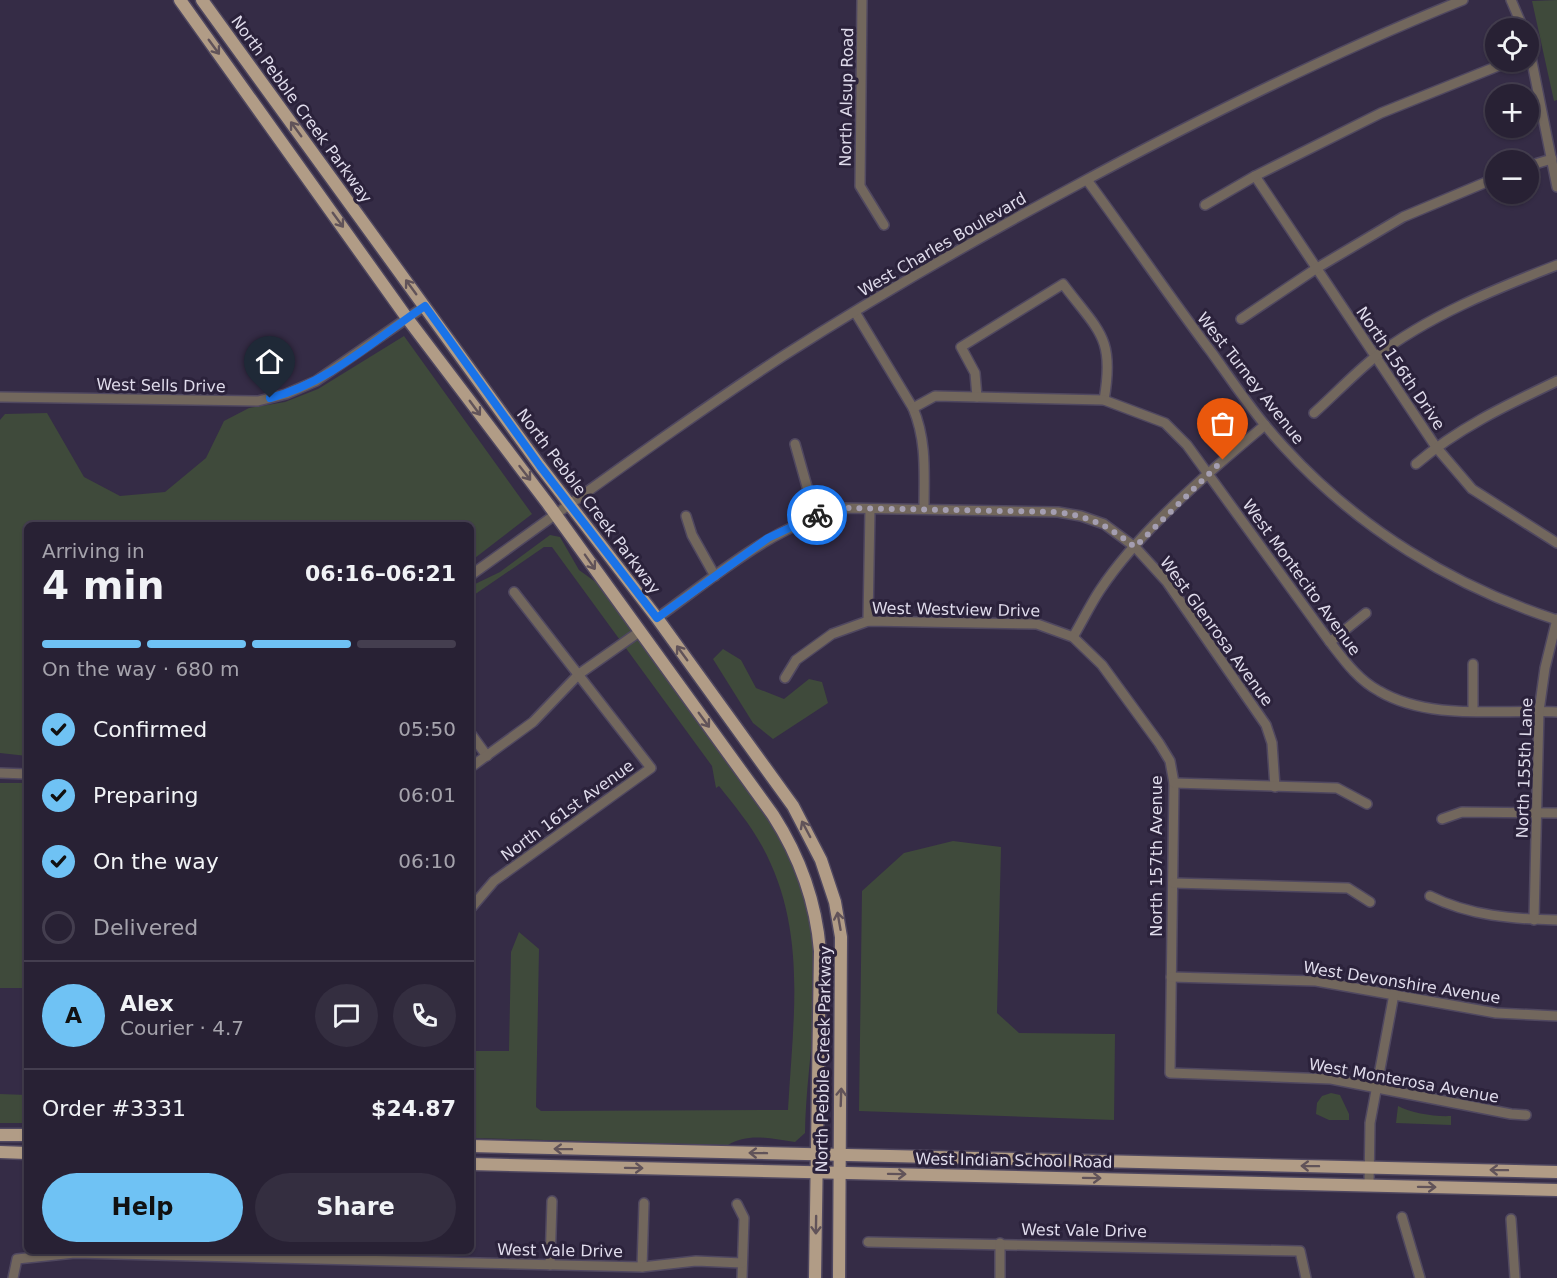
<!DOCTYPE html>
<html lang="en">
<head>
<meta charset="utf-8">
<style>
  body { margin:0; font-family:"DejaVu Sans",sans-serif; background:#342e40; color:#f1f3f6; height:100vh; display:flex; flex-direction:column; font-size:22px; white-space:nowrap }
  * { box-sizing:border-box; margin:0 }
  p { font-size:20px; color:#a5a3ac }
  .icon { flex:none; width:33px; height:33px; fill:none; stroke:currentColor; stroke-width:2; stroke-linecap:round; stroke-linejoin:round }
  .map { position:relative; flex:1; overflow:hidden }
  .sheet { position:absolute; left:24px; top:522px; width:450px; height:732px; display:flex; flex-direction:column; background:#282134; border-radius:9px; box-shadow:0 2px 4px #0004,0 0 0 2px #443e4f }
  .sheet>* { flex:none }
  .tools { position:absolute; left:1485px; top:18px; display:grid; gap:12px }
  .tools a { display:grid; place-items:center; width:54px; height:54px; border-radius:50%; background:#282134; box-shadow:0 2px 4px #0004,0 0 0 2px #443e4f; font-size:30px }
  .pin { position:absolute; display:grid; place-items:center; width:51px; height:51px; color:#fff; margin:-62px -26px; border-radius:50% 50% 50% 0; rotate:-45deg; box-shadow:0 0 6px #0007 }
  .pin .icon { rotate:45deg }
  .courier { position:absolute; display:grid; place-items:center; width:60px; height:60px; margin:-30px; border:4px solid #1a73e8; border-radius:50%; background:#fff; color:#222; box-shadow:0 2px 8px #0007 }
  .head em { font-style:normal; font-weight:800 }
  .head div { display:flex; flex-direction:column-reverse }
  .head { display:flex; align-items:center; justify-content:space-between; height:102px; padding:0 18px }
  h1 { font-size:39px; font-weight:800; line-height:45px }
  .bar { display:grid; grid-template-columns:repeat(4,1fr); gap:9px 6px; align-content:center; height:72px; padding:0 18px }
  .bar i { height:8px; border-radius:4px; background:#443e4f }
  .bar .current { background:#6fc2f4 }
  .bar p { grid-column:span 4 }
  .line { display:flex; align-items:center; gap:15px; padding:0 18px; border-top:2px solid #443e4f }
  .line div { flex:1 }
  .round { display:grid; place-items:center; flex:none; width:63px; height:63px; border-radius:32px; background:#342e40 }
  ol { padding:0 18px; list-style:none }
  li { display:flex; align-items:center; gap:18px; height:66px }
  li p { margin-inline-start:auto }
  li .icon { padding:6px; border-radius:50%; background:#6fc2f4; color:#111; stroke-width:4 }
  li:last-child { color:#a5a3ac }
  li i { width:33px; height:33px; border:3px solid #443e4f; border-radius:50% }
  .primary-button { display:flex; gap:12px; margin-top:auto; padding:12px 18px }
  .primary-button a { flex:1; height:69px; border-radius:36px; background:#6fc2f4; color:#111; font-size:24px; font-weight:800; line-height:69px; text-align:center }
  .primary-button a+a { background:#342e40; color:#f1f3f6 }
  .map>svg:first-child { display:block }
</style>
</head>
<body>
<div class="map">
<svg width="1557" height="1278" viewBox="0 0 1557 1278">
  <rect width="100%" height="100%" fill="#352c46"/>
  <g fill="#3f4a3b">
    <polygon points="1557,0 1557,100 1554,101 1532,1"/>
    <polygon points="404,336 532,514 471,561 471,525 27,525 27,756 0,753 0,420 5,414 47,413 84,477 120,496 165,492 206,458 224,421 249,408 285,402 318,389"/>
    <path d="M550,535L560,537L579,570L597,583L782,839C795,868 808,898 813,930C822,998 806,1065 805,1133L795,1142C773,1139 748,1132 728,1145L471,1138V1051H509L511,952L519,932L539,949L536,1107L541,1111L788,1110C793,1018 808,930 762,846C750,824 734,805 719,786L716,788L712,766L552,547H544L471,597V586L500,572Z"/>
    <polygon points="723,649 741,660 756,688 784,699 809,679 822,682 828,703 773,739 753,723 713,659"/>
    <rect x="0" y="783" width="27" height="205"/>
    <polygon points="953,841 1001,847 997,1013 1019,1033 1115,1034 1114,1120 859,1111 862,891 904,853"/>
    <polygon points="1331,1093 1340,1095 1349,1114 1349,1120 1329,1120 1316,1114 1317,1103 1322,1096"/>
    <polygon points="0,1094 27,1095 27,1123 0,1123"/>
    <path d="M1398,1106C1411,1113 1435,1117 1451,1116V1125L1396,1123Z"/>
  </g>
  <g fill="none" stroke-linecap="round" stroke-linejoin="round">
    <g stroke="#504860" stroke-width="12">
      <g id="minor">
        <polyline points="862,0 860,186 884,225"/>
        <polyline points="1511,0 1523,28"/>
        <polyline points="1528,42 1557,187"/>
        <polyline points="1528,166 1552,159"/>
        <polyline points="1255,176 1436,447 1472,489 1557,543"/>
        <path d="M1087,180C1129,237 1169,296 1212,353C1235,385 1257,418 1284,447C1358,528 1452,586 1557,620"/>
        <polyline points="1205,205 1255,176 1381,113 1508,62"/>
        <path d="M855,312L913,408C927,441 924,474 924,509"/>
        <polyline points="1241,319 1317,268 1403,217 1496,178"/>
        <polyline points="0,397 258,401 286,394 316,381 425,306"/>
        <path d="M977,397L975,373L961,347L1063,284C1099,332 1115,337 1104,400"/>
        <path d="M913,408L935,396L1104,400L1165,423L1187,445L1330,642C1344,660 1358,680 1379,691C1430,721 1500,709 1557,712"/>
        <path d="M1314,413C1334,395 1354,374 1375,357C1428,316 1495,289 1557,265"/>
        <polyline points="795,444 815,515"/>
        <path d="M1416,464C1458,428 1507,405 1557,381"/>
        <polyline points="686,516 692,535 715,576"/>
        <path d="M471,575C575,501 676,426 783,356C877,296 974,240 1073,187C1199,119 1329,54 1463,0"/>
        <path d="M657,618C716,576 773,525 845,508L1058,512L1081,516L1104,524L1135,547L1167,582L1266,725L1272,743L1275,787"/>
        <polyline points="868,621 870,509"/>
        <path d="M1073,637C1082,622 1090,605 1100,590C1139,531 1211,470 1265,425"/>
        <polyline points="1330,642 1366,613"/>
        <polyline points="785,678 796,660 832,634 868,621 1037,624 1073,637 1102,665 1159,743 1170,761 1174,783 1170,1073 1331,1079 1511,1114 1526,1115"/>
        <polyline points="1473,710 1473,664"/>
        <polyline points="471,734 487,756"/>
        <polyline points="471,767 533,722 579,674 639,632"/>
        <polyline points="0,773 27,774"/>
        <polyline points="1174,783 1337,788 1367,804"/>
        <polyline points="1442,819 1462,812 1557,813"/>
        <polyline points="1173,883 1348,888 1370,902"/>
        <path d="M1430,896C1470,916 1513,919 1557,920"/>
        <polyline points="471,908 494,881 651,768 514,592"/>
        <polyline points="1534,920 1539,711 1545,668 1557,619"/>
        <polyline points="1171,977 1316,981 1496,1013 1557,1016"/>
        <polyline points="1369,1185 1370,1123 1394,994"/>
        <polyline points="737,1204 744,1218 742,1278"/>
        <polyline points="1402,1217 1420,1278"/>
        <polyline points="1511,1219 1515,1278"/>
        <polyline points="868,1242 1300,1251 1306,1278"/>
        <polyline points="550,1265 552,1201"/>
        <polyline points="642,1267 644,1203"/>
        <polyline points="13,1278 17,1259 75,1253 642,1267 696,1261 742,1263"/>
        <polyline points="1000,1278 1000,1243"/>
      </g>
    </g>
    <g stroke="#504860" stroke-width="15">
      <g id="major">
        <path d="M180,0L407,318L548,504L773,815C800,857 816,902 820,951L815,1278"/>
        <polyline points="202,0 540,466 657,618 793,806 821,860 835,902 841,937 839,1278"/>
        <polyline points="0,1135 27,1135"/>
        <polyline points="471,1146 1557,1172"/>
        <polyline points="0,1152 27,1153"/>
        <polyline points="471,1164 1557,1190"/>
      </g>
    </g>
    <use href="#minor" stroke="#72675d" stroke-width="9"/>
    <use href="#major" stroke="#b19c86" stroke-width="12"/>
  </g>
  <defs><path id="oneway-shaft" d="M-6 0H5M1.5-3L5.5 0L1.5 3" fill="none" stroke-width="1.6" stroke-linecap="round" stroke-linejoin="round" transform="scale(1.5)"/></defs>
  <g stroke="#615359">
    <use href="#oneway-shaft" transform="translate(214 47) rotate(54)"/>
    <use href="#oneway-shaft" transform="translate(296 129) rotate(-126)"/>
    <use href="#oneway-shaft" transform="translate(338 220) rotate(54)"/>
    <use href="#oneway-shaft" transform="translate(411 287) rotate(-126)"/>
    <use href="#oneway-shaft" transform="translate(475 408) rotate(54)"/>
    <use href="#oneway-shaft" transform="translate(525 473) rotate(52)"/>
    <use href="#oneway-shaft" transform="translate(590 562) rotate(55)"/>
    <use href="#oneway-shaft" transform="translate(682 653) rotate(-126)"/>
    <use href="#oneway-shaft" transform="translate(704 720) rotate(54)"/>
    <use href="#oneway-shaft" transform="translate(806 829) rotate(-118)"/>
    <use href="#oneway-shaft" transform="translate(839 921) rotate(-100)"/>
    <use href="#oneway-shaft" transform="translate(841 1097) rotate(-88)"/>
    <use href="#oneway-shaft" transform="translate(563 1149) rotate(-179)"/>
    <use href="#oneway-shaft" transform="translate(758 1153) rotate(-179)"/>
    <use href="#oneway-shaft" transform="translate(1310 1166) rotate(-179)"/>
    <use href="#oneway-shaft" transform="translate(634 1168) rotate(1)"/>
    <use href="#oneway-shaft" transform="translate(1499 1170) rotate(-179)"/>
    <use href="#oneway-shaft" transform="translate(897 1174) rotate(1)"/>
    <use href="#oneway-shaft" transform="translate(1092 1178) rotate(1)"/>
    <use href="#oneway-shaft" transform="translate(1427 1187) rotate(1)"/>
    <use href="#oneway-shaft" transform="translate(816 1225) rotate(91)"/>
  </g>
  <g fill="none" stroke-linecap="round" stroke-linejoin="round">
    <path stroke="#a49eb1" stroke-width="6" stroke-dasharray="0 10.8" d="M817,515L845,508L1058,512C1094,518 1106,525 1135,547L1223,460"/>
    <path stroke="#1a73e8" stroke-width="8" d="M270,398C329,383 375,339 425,306L540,466L657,618L768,538L817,515"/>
  </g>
  <g text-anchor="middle" stroke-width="6" stroke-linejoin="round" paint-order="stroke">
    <g font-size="16" fill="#dfdbeb" stroke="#2b223b">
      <text transform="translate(846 97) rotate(-89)" y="6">North Alsup Road</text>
      <text transform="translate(302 109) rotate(54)" y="6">North Pebble Creek Parkway</text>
      <text transform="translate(942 244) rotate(-30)" y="6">West Charles Boulevard</text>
      <text transform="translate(1401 368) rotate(56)" y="6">North 156th Drive</text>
      <text transform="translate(1251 378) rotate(52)" y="6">West Turney Avenue</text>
      <text transform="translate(161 385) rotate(1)" y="6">West Sells Drive</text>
      <text transform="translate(589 501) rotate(53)" y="6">North Pebble Creek Parkway</text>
      <text transform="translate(1302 577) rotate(54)" y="6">West Montecito Avenue</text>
      <text transform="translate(956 609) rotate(1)" y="6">West Westview Drive</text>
      <text transform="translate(1217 631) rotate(54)" y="6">West Glenrosa Avenue</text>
      <text transform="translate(1524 768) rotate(-88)" y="6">North 155th Lane</text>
      <text transform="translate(567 810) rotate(-36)" y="6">North 161st Avenue</text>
      <text transform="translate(1156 856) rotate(-90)" y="6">North 157th Avenue</text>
      <text transform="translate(1402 982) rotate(9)" y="6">West Devonshire Avenue</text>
      <text transform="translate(823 1059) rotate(-89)" y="6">North Pebble Creek Parkway</text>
      <text transform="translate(1404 1080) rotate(10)" y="6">West Monterosa Avenue</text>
      <text transform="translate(1014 1160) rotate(1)" y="6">West Indian School Road</text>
      <text transform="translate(1084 1230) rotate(1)" y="6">West Vale Drive</text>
      <text transform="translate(560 1250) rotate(1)" y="6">West Vale Drive</text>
    </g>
  </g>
</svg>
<div class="tools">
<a><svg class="icon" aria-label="locate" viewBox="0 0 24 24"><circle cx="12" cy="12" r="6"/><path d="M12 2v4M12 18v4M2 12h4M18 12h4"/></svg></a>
<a>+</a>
<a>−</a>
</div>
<div class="pin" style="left:1223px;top:460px;background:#ea580c"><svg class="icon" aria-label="bag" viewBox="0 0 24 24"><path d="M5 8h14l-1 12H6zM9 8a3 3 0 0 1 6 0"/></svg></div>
<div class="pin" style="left:270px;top:398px;background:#1f2937"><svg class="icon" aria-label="home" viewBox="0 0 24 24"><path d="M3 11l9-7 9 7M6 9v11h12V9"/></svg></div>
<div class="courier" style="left:817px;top:515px"><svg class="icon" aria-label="bike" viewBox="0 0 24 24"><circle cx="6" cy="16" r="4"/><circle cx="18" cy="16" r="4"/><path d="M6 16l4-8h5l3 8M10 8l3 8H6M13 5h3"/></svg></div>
<section class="sheet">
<div class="head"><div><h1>4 min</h1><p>Arriving in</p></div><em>06:16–06:21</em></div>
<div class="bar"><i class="current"></i><i class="current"></i><i class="current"></i><i></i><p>On the way · 680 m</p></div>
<ol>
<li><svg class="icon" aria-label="check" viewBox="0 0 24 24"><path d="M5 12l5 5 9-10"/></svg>Confirmed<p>05:50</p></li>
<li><svg class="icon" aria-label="check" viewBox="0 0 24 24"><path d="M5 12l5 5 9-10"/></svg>Preparing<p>06:01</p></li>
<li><svg class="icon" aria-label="check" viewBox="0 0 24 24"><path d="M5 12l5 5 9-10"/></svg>On the way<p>06:10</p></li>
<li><i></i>Delivered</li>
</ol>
<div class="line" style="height:108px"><b class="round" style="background:#6fc2f4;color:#111">A</b><div><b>Alex</b><p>Courier · 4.7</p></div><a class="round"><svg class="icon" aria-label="chat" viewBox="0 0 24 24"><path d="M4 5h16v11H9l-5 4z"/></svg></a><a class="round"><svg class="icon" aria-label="phone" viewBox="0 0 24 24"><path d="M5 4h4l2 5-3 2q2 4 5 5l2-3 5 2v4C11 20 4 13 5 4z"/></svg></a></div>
<div class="line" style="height:78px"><div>Order #3331</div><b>$24.87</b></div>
<div class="primary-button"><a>Help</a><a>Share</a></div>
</section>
</div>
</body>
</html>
